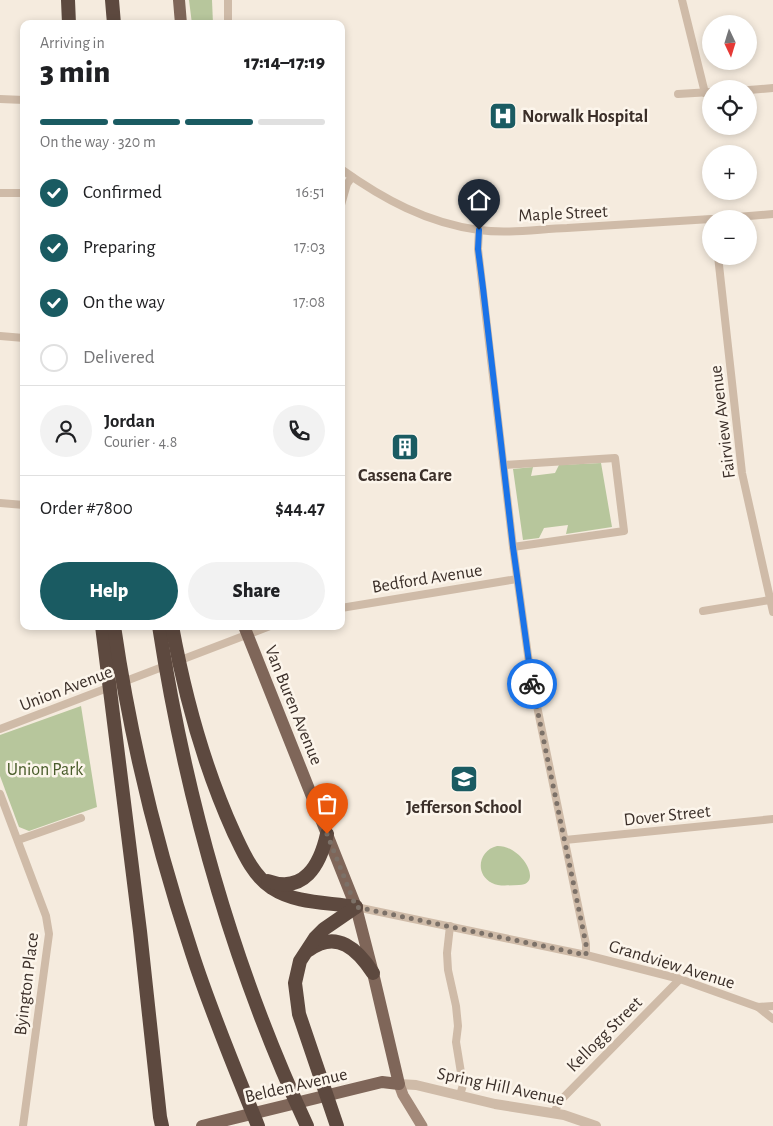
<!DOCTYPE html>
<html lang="en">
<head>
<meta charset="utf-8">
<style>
  body { margin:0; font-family:"Alegreya Sans",sans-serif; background:#f2f2f2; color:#202124; height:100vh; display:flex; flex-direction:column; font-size:19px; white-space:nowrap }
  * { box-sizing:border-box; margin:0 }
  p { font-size:16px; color:#757577 }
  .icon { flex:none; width:28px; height:28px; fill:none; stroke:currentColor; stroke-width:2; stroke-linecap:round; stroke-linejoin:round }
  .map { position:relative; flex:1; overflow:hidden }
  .drawer { position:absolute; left:20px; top:20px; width:325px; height:610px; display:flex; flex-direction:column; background:#fff; border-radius:10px; box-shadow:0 2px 8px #0003 }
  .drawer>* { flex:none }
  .needle { width:32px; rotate:176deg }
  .tools { position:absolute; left:702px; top:15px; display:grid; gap:10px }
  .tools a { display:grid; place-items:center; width:55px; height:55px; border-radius:50%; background:#fff; box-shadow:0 2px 8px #0003; font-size:25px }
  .pin { position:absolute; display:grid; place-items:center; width:42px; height:42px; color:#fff; margin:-51px -21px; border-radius:50% 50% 50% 0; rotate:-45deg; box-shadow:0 0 5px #0007 }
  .pin .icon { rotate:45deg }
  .courier { position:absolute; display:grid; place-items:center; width:50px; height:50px; margin:-25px; border:4px solid #1a73e8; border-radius:50%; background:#fff; color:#222; box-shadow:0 1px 6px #0007 }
  .overview em { font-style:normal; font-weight:800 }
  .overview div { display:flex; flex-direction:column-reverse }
  .overview { display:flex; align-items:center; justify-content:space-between; height:85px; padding:0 20px }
  h1 { font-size:32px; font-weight:800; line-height:38px }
  .bar { display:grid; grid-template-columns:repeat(4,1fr); gap:8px 5px; align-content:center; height:60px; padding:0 20px }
  .bar i { height:6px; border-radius:4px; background:#e0e0e0 }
  .bar .selected { background:#1a5b62 }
  .bar p { grid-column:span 4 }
  .line { display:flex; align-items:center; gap:12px; padding:0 20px; border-top:1px solid #e0e0e0 }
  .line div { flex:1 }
  .round { display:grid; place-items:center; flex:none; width:52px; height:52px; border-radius:26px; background:#f2f2f2 }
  ol { padding:0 20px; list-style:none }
  li { display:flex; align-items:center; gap:15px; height:55px }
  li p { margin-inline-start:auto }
  li .icon { padding:5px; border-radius:50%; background:#1a5b62; color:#fff; stroke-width:4 }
  li:last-child { color:#757577 }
  li i { width:28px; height:28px; border:2px solid #e0e0e0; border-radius:50% }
  .cta { display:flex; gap:10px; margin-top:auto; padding:10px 20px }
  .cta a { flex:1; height:58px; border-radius:30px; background:#1a5b62; color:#fff; font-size:20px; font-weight:800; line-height:58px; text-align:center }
  .cta a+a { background:#f2f2f2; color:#202124 }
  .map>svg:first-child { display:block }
</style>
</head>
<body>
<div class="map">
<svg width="773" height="1126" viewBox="0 0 773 1126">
  <rect width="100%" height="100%" fill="#f5ebde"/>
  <g fill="#b7c69c">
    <polygon points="189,0 212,0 213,24 192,24"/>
    <polygon points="601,463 612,527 566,534 568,525 544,528 539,538 523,540 513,469 533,467 531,476 555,473 559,465"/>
    <polygon points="81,706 97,807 29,831 19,827 0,776 0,735"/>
    <path d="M497,846C522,845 544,885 519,885C510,885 499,887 492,883C474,874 479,850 497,846Z"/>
  </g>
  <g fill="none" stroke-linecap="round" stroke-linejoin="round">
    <g stroke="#cfbba8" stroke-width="8">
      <polyline points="682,0 705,93"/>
      <polyline points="228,24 228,0"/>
      <polyline points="749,90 773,88"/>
      <polyline points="678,94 711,92"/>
      <polyline points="0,99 24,100"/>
      <path d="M341,169C383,199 427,223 479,230C508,234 538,229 567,228C615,225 663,222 711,219"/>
      <polyline points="0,193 24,193"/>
      <polyline points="341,205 347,184 352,177"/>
      <polyline points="713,219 773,214"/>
      <polyline points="479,230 478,249 513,547 531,677 586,944 586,955"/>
      <polyline points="718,256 742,473 773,612"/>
      <polyline points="0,336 24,338"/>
      <polyline points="504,465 615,458 624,531 513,547"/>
      <polyline points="0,503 24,505"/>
      <polyline points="341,608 517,579"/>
      <polyline points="703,611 770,600"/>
      <polyline points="0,729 270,626"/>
      <polyline points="0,794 46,916 49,934 23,1126"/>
      <polyline points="18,840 81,818"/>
      <polyline points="565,840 773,819"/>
      <polyline points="356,907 586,955 680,979 758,1007 773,1006"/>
      <polyline points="450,926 447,953 448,970 456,1006 458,1026 456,1042 463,1085 460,1095"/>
      <polyline points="758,1007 773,1019"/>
      <polyline points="554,1113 559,1102 680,979"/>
    </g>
    <polyline stroke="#cfbba8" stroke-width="10" points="399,1084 416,1085 495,1104 564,1115 596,1126"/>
    <polyline stroke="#a38979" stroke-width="11" points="399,1084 403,1095 422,1126"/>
    <g stroke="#7f6659" stroke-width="12">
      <polyline points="179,0 181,24"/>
      <polyline points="202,1126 382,1082 399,1084 373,973 356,907 244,626"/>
    </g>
    <g stroke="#5d493f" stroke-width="14">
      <polyline points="68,0 69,24"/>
      <polyline points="112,0 114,24"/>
      <polyline points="102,626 140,931 160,1117 162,1126"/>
      <path d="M114,626C130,737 157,847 192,953C211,1012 235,1069 258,1126"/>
      <path d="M159,626C186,800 233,967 307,1126"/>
      <path d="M172,626C185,697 204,767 234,833C243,852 253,876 272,888C296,904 328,902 356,907"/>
      <path d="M268,881C304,894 320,865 327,834"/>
      <path d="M309,950C337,929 358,950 373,973"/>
      <polyline points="337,1126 299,1014 295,983 300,961 315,938 324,929 356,907"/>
    </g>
  </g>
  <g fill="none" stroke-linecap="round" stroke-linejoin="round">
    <polyline stroke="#7c7168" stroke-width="5" stroke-dasharray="0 9" points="327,834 356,907 586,955 586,944 532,684"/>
    <polyline stroke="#1a73e8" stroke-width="6" points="479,230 478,249 483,288 513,547 532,684"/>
  </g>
  <defs>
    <g id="hospital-square" transform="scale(1.4375)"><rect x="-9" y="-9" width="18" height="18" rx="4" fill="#1a5b62" stroke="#fcf5eb"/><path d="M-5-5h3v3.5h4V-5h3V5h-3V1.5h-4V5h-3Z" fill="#fff"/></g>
    <g id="building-square" transform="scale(1.4375)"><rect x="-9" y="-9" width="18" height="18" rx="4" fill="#1a5b62" stroke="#fcf5eb"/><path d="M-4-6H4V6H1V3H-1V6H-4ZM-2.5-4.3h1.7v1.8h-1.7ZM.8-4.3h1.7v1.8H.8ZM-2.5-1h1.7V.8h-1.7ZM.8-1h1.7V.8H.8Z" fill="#fff"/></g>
    <g id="school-square" transform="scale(1.4375)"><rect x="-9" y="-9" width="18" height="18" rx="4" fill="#1a5b62" stroke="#fcf5eb"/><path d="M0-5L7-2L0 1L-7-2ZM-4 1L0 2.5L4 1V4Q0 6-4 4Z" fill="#fff"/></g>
  </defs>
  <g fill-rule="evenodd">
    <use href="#hospital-square" x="503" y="116"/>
    <use href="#building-square" x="405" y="447"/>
    <use href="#school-square" x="464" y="779"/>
  </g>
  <g text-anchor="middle" stroke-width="5" stroke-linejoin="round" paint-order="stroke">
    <g font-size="18" font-weight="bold" fill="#3b2f29" stroke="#fcf5eb">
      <text x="522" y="122" text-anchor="start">Norwalk Hospital</text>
      <text x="405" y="481">Cassena Care</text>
      <text x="464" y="813">Jefferson School</text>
    </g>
    <g font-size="18" fill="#3b2f29" stroke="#fcf5eb">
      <text transform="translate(563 213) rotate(-3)" y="6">Maple Street</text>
      <text transform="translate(722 422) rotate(-97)" y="6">Fairview Avenue</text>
      <text transform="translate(427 578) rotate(-9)" y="6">Bedford Avenue</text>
      <text transform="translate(66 688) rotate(-21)" y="6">Union Avenue</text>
      <text transform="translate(294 705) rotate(68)" y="6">Van Buren Avenue</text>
      <text transform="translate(667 815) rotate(-6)" y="6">Dover Street</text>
      <text transform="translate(672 964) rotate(17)" y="6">Grandview Avenue</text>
      <text transform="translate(26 984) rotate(-83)" y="6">Byington Place</text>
      <text transform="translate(604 1034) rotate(-45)" y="6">Kellogg Street</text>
      <text transform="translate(296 1085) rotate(-13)" y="6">Belden Avenue</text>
      <text transform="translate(501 1086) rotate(12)" y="6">Spring Hill Avenue</text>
    </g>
    <g font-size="18" fill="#495c2a" stroke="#fcf5eb">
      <text x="45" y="775">Union Park</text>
    </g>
  </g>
</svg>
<div class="tools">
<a><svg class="needle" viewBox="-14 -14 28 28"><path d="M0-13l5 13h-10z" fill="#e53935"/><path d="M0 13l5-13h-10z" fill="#757577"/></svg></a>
<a><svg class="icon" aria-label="locate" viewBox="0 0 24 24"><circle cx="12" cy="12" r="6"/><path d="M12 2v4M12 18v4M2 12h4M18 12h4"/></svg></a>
<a>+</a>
<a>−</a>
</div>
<div class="pin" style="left:327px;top:834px;background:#ea580c"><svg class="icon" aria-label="bag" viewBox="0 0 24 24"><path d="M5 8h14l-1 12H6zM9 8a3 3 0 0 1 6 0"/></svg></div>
<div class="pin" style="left:479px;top:230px;background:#1f2937"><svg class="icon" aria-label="home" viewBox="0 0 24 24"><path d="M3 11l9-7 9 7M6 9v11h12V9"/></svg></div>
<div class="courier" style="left:532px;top:684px"><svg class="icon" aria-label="bike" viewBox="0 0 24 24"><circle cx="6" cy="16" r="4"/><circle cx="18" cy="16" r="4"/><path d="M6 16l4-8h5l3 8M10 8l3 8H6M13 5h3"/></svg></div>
<section class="drawer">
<div class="overview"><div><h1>3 min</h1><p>Arriving in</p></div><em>17:14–17:19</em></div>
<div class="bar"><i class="selected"></i><i class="selected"></i><i class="selected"></i><i></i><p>On the way · 320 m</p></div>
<ol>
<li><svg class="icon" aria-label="check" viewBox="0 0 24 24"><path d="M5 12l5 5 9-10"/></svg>Confirmed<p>16:51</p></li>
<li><svg class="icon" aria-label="check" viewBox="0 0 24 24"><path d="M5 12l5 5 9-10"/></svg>Preparing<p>17:03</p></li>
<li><svg class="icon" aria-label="check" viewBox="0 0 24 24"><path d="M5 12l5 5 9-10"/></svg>On the way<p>17:08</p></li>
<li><i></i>Delivered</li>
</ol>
<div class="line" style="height:90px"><a class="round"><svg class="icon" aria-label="person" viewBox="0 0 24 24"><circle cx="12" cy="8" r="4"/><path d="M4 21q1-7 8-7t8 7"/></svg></a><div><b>Jordan</b><p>Courier · 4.8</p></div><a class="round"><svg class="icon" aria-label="phone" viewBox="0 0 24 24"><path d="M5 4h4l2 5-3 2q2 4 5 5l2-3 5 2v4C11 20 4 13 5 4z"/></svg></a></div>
<div class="line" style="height:65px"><div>Order #7800</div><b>$44.47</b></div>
<div class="cta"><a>Help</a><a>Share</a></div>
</section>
</div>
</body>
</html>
